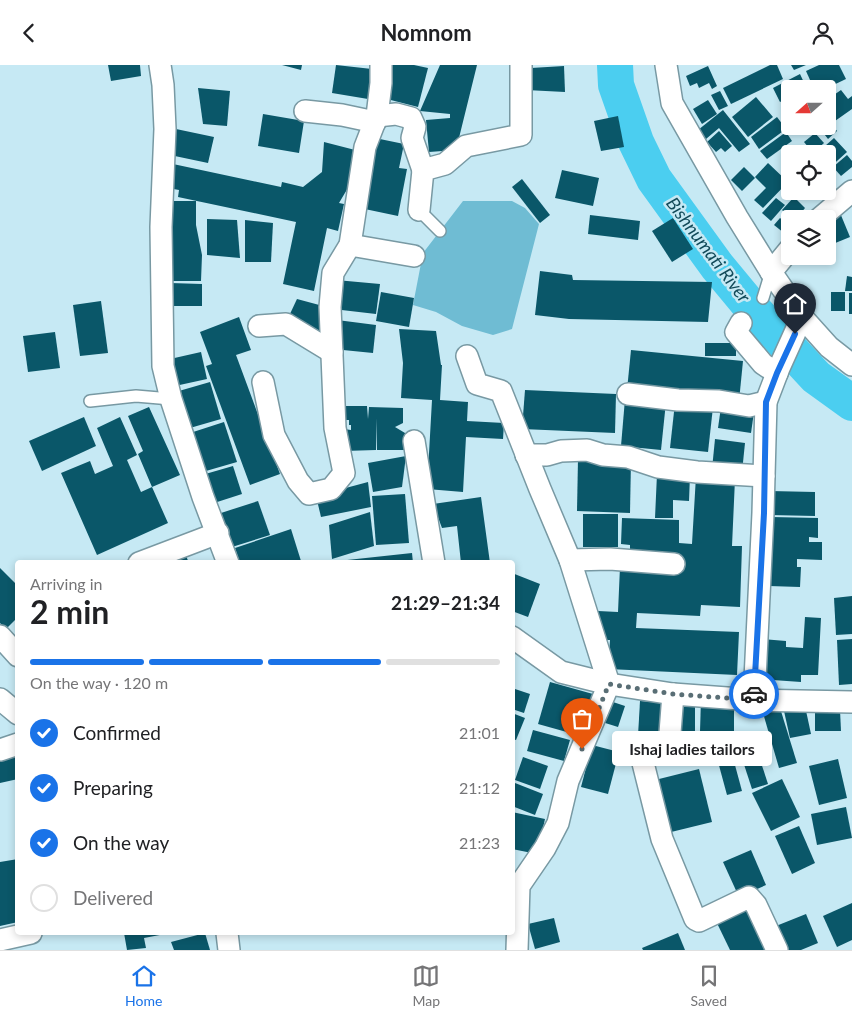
<!DOCTYPE html>
<html lang="en">
<head>
<meta charset="utf-8">
<style>
  body { margin:0; font-family:Lato,sans-serif; background:#f6f6f6; color:#202124; height:100vh; display:flex; flex-direction:column; font-size:19px; white-space:nowrap }
  * { box-sizing:border-box; margin:0 }
  p { font-size:16px; color:#757577 }
  .icon { flex:none; width:28px; height:28px; fill:none; stroke:currentColor; stroke-width:2; stroke-linecap:round; stroke-linejoin:round }
  .map { position:relative; flex:1; overflow:hidden }
  .sheet { position:absolute; left:15px; top:495px; width:500px; height:375px; display:flex; flex-direction:column; background:#fff; border-radius:5px; box-shadow:0 2px 8px #0003 }
  .sheet>* { flex:none }
  .needle { width:32px; rotate:249deg }
  .controls { position:absolute; left:781px; top:15px; display:grid; gap:10px }
  .controls a { display:grid; place-items:center; width:55px; height:55px; border-radius:5px; background:#fff; box-shadow:0 2px 8px #0003; font-size:25px }
  .pin { position:absolute; display:grid; place-items:center; width:42px; height:42px; color:#fff; margin:-51px -21px; border-radius:50% 50% 50% 0; rotate:-45deg; box-shadow:0 0 5px #0007 }
  .pin .icon { rotate:45deg }
  .courier { position:absolute; display:grid; place-items:center; width:50px; height:50px; margin:-25px; border:4px solid #1a73e8; border-radius:50%; background:#fff; color:#222; box-shadow:0 1px 6px #0007 }
  .bubble { position:absolute; height:35px; border-radius:5px; background:#fff; box-shadow:0 2px 8px #0003; font-size:16px; font-weight:700; line-height:35px; text-align:center }
  .head em { font-style:normal; font-weight:700 }
  .head div { display:flex; flex-direction:column-reverse }
  .head { display:flex; align-items:center; justify-content:space-between; height:85px; padding:0 15px }
  h1 { font-size:32px; font-weight:700; line-height:38px }
  .bar { display:grid; grid-template-columns:repeat(4,1fr); gap:8px 5px; align-content:center; height:60px; padding:0 15px }
  .bar i { height:6px; border-radius:4px; background:#e0e0e0 }
  .bar .on { background:#1a73e8 }
  .bar p { grid-column:span 4 }
  ol { padding:0 15px; list-style:none }
  li { display:flex; align-items:center; gap:15px; height:55px }
  li p { margin-inline-start:auto }
  li .icon { padding:5px; border-radius:50%; background:#1a73e8; color:#fff; stroke-width:4 }
  li:last-child { color:#757577 }
  li i { width:28px; height:28px; border:2px solid #e0e0e0; border-radius:50% }
  header { display:flex; justify-content:space-between; align-items:center; height:65px; padding:0 15px; background:#fff; font-size:22px; font-weight:700 }
  .tab-bar { display:flex; justify-content:space-around; align-items:center; height:70px; border-top:1px solid #e0e0e0; background:#fff; font-size:14px; color:#757577 }
  .tab-bar a { display:grid; justify-items:center; gap:2px }
  .tab-bar .on { color:#1a73e8 }
  .map>svg:first-child { display:block }
</style>
</head>
<body>
<header><svg class="icon" aria-label="back" viewBox="0 0 24 24"><path d="M15 5l-7 7 7 7"/></svg>Nomnom<svg class="icon" aria-label="person" viewBox="0 0 24 24"><circle cx="12" cy="8" r="4"/><path d="M4 21q1-7 8-7t8 7"/></svg></header>
<div class="map">
<svg width="852" height="885" viewBox="0 0 852 885">
  <rect width="100%" height="100%" fill="#c6e9f4"/>
  <polygon fill="#6fbcd3" points="463,136 512,136 525,143 539,159 512,264 493,270 462,261 436,247 413,240 423,188"/>
  <g fill="none" stroke-linecap="round" stroke-linejoin="round">
    <polyline stroke="#4bcef0" stroke-width="36" points="615,0 616,20 636,77 654,114 717,201 751,242 816,312 852,338"/>
  </g>
  <g fill="#0a5769">
    <polygon points="108,0 140,0 141,11 111,16"/>
    <polygon points="282,0 302,0 301,5"/>
    <polygon points="336,0 372,4 368,34 332,28"/>
    <polygon points="391,0 414,0 428,3 418,42 383,33"/>
    <polygon points="440,0 477,0 456,85 429,87 426,55 450,53 450,49 420,46"/>
    <polygon points="770,0 777,0 783,14 731,39 723,23"/>
    <polygon points="791,0 806,0 794,5"/>
    <polygon points="819,0 839,0 846,14 825,24 814,24 806,6"/>
    <polygon points="564,1 565,27 526,25 531,3"/>
    <polygon points="708,1 717,21 712,24 709,18 699,23 697,18 690,21 686,11"/>
    <polygon points="800,9 807,24 790,24 790,32 780,37 773,23"/>
    <polygon points="198,23 230,26 227,61 203,59"/>
    <polygon points="841,25 848,34 852,31 852,44 835,56 828,46 830,45 828,42 828,34"/>
    <polygon points="720,26 728,41 719,45 711,30"/>
    <polygon points="756,32 773,52 748,72 732,52"/>
    <polygon points="708,35 717,49 702,59 693,44"/>
    <polygon points="723,45 750,79 739,87 719,63 706,74 698,65"/>
    <polygon points="263,49 304,56 299,88 258,81"/>
    <polygon points="618,51 624,82 601,86 594,56"/>
    <polygon points="777,52 786,64 759,84 751,72"/>
    <polygon points="828,54 837,66 828,74 818,61 828,61"/>
    <polygon points="176,64 214,72 208,98 170,90"/>
    <polygon points="719,66 732,81 725,87 721,83 716,87 707,77"/>
    <polygon points="786,67 792,76 767,94 760,86"/>
    <polygon points="815,68 824,78 813,88 804,77"/>
    <polygon points="375,73 404,79 399,103 407,104 398,151 360,143"/>
    <polygon points="834,73 847,87 828,104 828,89 816,89"/>
    <polygon points="324,77 359,86 355,111 339,138 344,139 338,166 327,163 314,226 283,219 296,157 178,132 179,125 168,123 173,99 281,122 282,117 303,122 322,107"/>
    <polygon points="847,90 852,96 852,102 841,111 833,102"/>
    <polygon points="768,98 788,117 763,143 754,135 766,123 755,112"/>
    <polygon points="744,102 755,113 742,126 731,115"/>
    <polygon points="562,105 599,113 593,141 555,133"/>
    <polygon points="522,114 550,150 540,158 512,122"/>
    <polygon points="794,132 805,143 796,154 792,154 782,145"/>
    <polygon points="776,133 785,140 771,156 762,148"/>
    <polygon points="163,136 196,136 196,160 202,190 201,216 169,216"/>
    <polygon points="838,143 850,172 828,181 828,154"/>
    <polygon points="590,150 640,156 638,175 588,169"/>
    <polygon points="673,153 693,184 672,197 652,166"/>
    <polygon points="780,153 790,161 784,168 774,160"/>
    <polygon points="207,154 237,155 240,193 207,190"/>
    <polygon points="245,155 273,158 271,197 245,197"/>
    <polygon points="540,206 572,210 573,215 712,217 708,257 569,254 535,250"/>
    <polygon points="847,211 852,212 852,226 845,226"/>
    <polygon points="336,215 380,219 376,249 333,244"/>
    <polygon points="170,218 202,219 202,241 169,241"/>
    <polygon points="381,227 414,233 409,262 376,256"/>
    <rect x="831" y="227" width="14" height="19"/>
    <rect x="849" y="228" width="3" height="21"/>
    <polygon points="297,234 323,241 320,266 289,251"/>
    <polygon points="101,236 108,288 80,291 73,240"/>
    <polygon points="239,252 251,285 236,290 280,409 250,420 206,301 212,299 200,267"/>
    <polygon points="337,255 376,260 373,288 333,284"/>
    <polygon points="399,264 436,266 441,300 442,300 440,335 468,337 467,356 504,358 503,374 466,372 463,427 427,424 432,335 401,333 403,298"/>
    <polygon points="55,267 60,303 28,307 23,271"/>
    <rect x="705" y="278" width="31" height="13"/>
    <polygon points="631,285 743,296 739,336 627,325"/>
    <polygon points="201,287 207,314 175,321 170,294"/>
    <polygon points="210,317 221,354 183,365 172,328"/>
    <polygon points="525,325 616,329 615,368 522,364"/>
    <polygon points="625,334 666,337 661,385 621,381"/>
    <polygon points="675,338 713,342 708,387 670,383"/>
    <polygon points="339,341 367,341 368,354 369,342 403,343 403,358 395,362 405,368 405,385 377,385 377,353 376,385 344,386 344,364 351,365 351,360 349,360 349,355 339,355"/>
    <polygon points="149,342 180,410 152,422 138,389 143,386 128,351"/>
    <polygon points="721,342 754,347 751,368 718,363"/>
    <polygon points="84,352 96,381 42,406 29,376"/>
    <polygon points="120,352 137,390 127,395 141,427 152,422 168,458 97,490 61,408 90,396 95,409 113,401 97,363"/>
    <polygon points="224,357 237,397 199,408 187,369"/>
    <polygon points="715,374 745,378 742,407 712,404"/>
    <polygon points="406,391 402,422 373,427 368,398"/>
    <polygon points="578,394 631,395 630,448 577,446"/>
    <polygon points="233,401 242,429 211,439 202,410"/>
    <polygon points="657,409 690,410 689,436 673,435 673,453 655,453"/>
    <polygon points="696,411 735,414 732,481 742,481 740,542 701,540 700,551 637,548 636,563 739,567 737,610 608,604 610,575 597,575 598,546 618,547 620,502 630,491 630,480 621,479 622,453 679,455 679,478 692,479"/>
    <polygon points="368,417 371,442 321,452 316,431"/>
    <polygon points="770,426 815,427 815,451 770,450"/>
    <polygon points="405,429 409,478 376,480 372,431"/>
    <polygon points="481,432 490,498 461,498 457,461 442,463 433,439"/>
    <polygon points="258,436 270,470 232,482 221,448"/>
    <polygon points="370,447 374,481 332,494 329,460"/>
    <rect x="583" y="449" width="35" height="33"/>
    <polygon points="771,452 818,453 818,473 809,472 809,477 822,477 822,495 797,494 797,502 801,502 800,522 769,521"/>
    <polygon points="291,464 301,496 296,498 240,498 235,483"/>
    <polygon points="184,486 189,498 153,498"/>
    <polygon points="412,488 413,498 338,498 338,496"/>
    <polygon points="0,503 18,521 18,552 6,564 0,558"/>
    <polygon points="512,508 540,519 528,552 512,546"/>
    <polygon points="852,531 852,569 836,570 834,533"/>
    <polygon points="805,552 821,553 818,610 801,610 801,617 759,614 762,574 786,576 786,582 803,583"/>
    <polygon points="852,574 852,619 839,620 837,575"/>
    <polygon points="550,617 593,629 581,671 538,659"/>
    <polygon points="512,623 530,629 524,648 512,644"/>
    <polygon points="701,633 734,636 734,667 700,667"/>
    <polygon points="610,636 625,641 618,662 602,657"/>
    <polygon points="640,636 665,638 663,673 638,671"/>
    <polygon points="805,641 811,669 790,673 784,646"/>
    <rect x="676" y="642" width="19" height="37"/>
    <polygon points="780,643 797,698 779,703 763,648"/>
    <polygon points="815,645 840,645 841,666 815,666"/>
    <polygon points="512,648 525,653 516,675 512,674"/>
    <polygon points="533,665 570,675 564,696 527,686"/>
    <polygon points="753,673 768,719 752,724 737,678"/>
    <polygon points="729,678 742,726 727,730 714,682"/>
    <polygon points="592,680 619,687 608,729 581,722"/>
    <polygon points="18,691 18,714 0,718 0,696"/>
    <polygon points="523,692 548,701 540,724 515,715"/>
    <polygon points="838,694 847,733 819,740 809,701"/>
    <polygon points="699,704 712,757 663,769 651,716"/>
    <polygon points="782,714 800,752 771,766 752,728"/>
    <polygon points="515,718 543,729 535,750 512,741 512,724"/>
    <polygon points="846,742 852,773 817,780 811,749"/>
    <polygon points="512,747 545,754 537,789 512,784"/>
    <polygon points="799,761 815,798 792,809 775,771"/>
    <polygon points="751,785 766,820 739,832 723,797"/>
    <polygon points="18,794 18,857 0,861 0,797"/>
    <polygon points="749,837 773,885 730,885 715,854"/>
    <polygon points="852,838 852,875 837,882 823,851"/>
    <polygon points="806,849 818,878 801,885 780,885 771,863"/>
    <polygon points="554,853 560,877 535,884 528,859"/>
    <polygon points="124,868 164,868 165,869 144,873 146,883 127,885"/>
    <polygon points="205,868 210,885 174,885 171,877"/>
    <polygon points="678,868 685,885 643,885 642,883"/>
  </g>
  <g fill="none" stroke-linecap="round" stroke-linejoin="round">
    <g stroke="#7899a3" stroke-width="14">
      <g id="lane">
        <polyline points="419,145 440,166"/>
        <polyline points="763,233 771,207"/>
        <polyline points="90,336 136,331 171,334"/>
      </g>
    </g>
    <g stroke="#7899a3" stroke-width="24">
      <g id="street">
        <polyline points="160,0 163,20 165,64 161,162 163,301 171,334 203,432 228,498"/>
        <polyline points="666,0 672,38 737,152 771,207 802,252 829,282 852,300"/>
        <polyline points="305,46 342,50 375,57"/>
        <polyline points="377,51 396,49 411,53 415,62 412,73 423,105"/>
        <polyline points="419,145 423,105 445,99 466,81 521,70 521,0"/>
        <polyline points="819,154 852,126"/>
        <polyline points="350,180 414,191"/>
        <polyline points="771,207 790,184"/>
        <polyline points="741,258 736,267 763,299 777,308"/>
        <polyline points="259,261 286,259 332,287"/>
        <polyline points="467,291 477,319 501,326 540,424 570,495 609,619 568,716 558,758 545,783 519,821 517,885"/>
        <polyline points="263,317 274,370 298,416 309,429 331,424 344,408 335,363 330,242 333,208 350,180 365,82 377,51 381,18 381,0"/>
        <polyline points="628,329 678,335 719,336 749,341 766,337"/>
        <polyline points="414,376 434,498"/>
        <polyline points="526,390 547,390 561,386 587,385 603,390 628,392 658,402 697,407 764,411"/>
        <polyline points="570,495 610,494 674,499"/>
        <polyline points="139,498 218,468"/>
        <polyline points="0,571 18,591"/>
        <polyline points="512,572 561,607 609,619 673,629 754,635 852,637"/>
        <polyline points="673,629 669,681 639,682 662,774 695,854 699,856 749,832 756,840 777,885"/>
        <polyline points="0,634 18,649"/>
        <polyline points="754,635 763,448 766,337 779,303 802,252"/>
        <polyline points="0,685 18,679"/>
        <polyline points="227,868 229,885"/>
        <polyline points="0,875 31,868"/>
      </g>
    </g>
    <use href="#lane" stroke="#fff" stroke-width="11"/>
    <use href="#street" stroke="#fff" stroke-width="21"/>
  </g>
  <g fill="none" stroke-linecap="round" stroke-linejoin="round">
    <polyline stroke="#596e75" stroke-width="5" stroke-dasharray="0 9" points="582,684 609,619 673,629 754,635 754,629"/>
    <polyline stroke="#1a73e8" stroke-width="6" points="754,629 764,448 766,337 777,308 795,269"/>
  </g>
  <g text-anchor="middle" stroke-width="5" stroke-linejoin="round" paint-order="stroke">
    <g font-size="18" font-style="italic" fill="#124a59" stroke="#c6e9f4">
      <text transform="translate(708 185) rotate(53)" y="6">Bishnumati River</text>
    </g>
  </g>
</svg>
<div class="controls">
<a><svg class="needle" viewBox="-14 -14 28 28"><path d="M0-13l5 13h-10z" fill="#e53935"/><path d="M0 13l5-13h-10z" fill="#757577"/></svg></a>
<a><svg class="icon" aria-label="locate" viewBox="0 0 24 24"><circle cx="12" cy="12" r="6"/><path d="M12 2v4M12 18v4M2 12h4M18 12h4"/></svg></a>
<a><svg class="icon" aria-label="layers" viewBox="0 0 24 24"><path d="M12 4l9 5-9 5-9-5zM3 14l9 5 9-5"/></svg></a>
</div>
<div class="pin" style="left:582px;top:684px;background:#ea580c"><svg class="icon" aria-label="bag" viewBox="0 0 24 24"><path d="M5 8h14l-1 12H6zM9 8a3 3 0 0 1 6 0"/></svg></div>
<div class="pin" style="left:795px;top:269px;background:#1f2937"><svg class="icon" aria-label="home" viewBox="0 0 24 24"><path d="M3 11l9-7 9 7M6 9v11h12V9"/></svg></div>
<div class="courier" style="left:754px;top:629px"><svg class="icon" aria-label="car" viewBox="0 0 24 24"><path d="M5 17H2v-5l4-1 3-4h7l3 4 3 1v5h-3M9 17h6M6 11h13"/><circle cx="7" cy="17" r="2"/><circle cx="17" cy="17" r="2"/></svg></div>
<div class="bubble" style="left:612px;top:666px;width:160px">Ishaj ladies tailors</div>
<section class="sheet">
<div class="head"><div><h1>2 min</h1><p>Arriving in</p></div><em>21:29–21:34</em></div>
<div class="bar"><i class="on"></i><i class="on"></i><i class="on"></i><i></i><p>On the way · 120 m</p></div>
<ol>
<li><svg class="icon" aria-label="check" viewBox="0 0 24 24"><path d="M5 12l5 5 9-10"/></svg>Confirmed<p>21:01</p></li>
<li><svg class="icon" aria-label="check" viewBox="0 0 24 24"><path d="M5 12l5 5 9-10"/></svg>Preparing<p>21:12</p></li>
<li><svg class="icon" aria-label="check" viewBox="0 0 24 24"><path d="M5 12l5 5 9-10"/></svg>On the way<p>21:23</p></li>
<li><i></i>Delivered</li>
</ol>
</section>
</div>
<nav class="tab-bar">
<a class="on"><svg class="icon" aria-label="home" viewBox="0 0 24 24"><path d="M3 11l9-7 9 7M6 9v11h12V9"/></svg>Home</a>
<a><svg class="icon" aria-label="map" viewBox="0 0 24 24"><path d="M3 6l6-2 6 2 6-2v14l-6 2-6-2-6 2zM9 4v14M15 6v14"/></svg>Map</a>
<a><svg class="icon" aria-label="saved" viewBox="0 0 24 24"><path d="M7 4h10v16l-5-4-5 4z"/></svg>Saved</a>
</nav>
</body>
</html>
